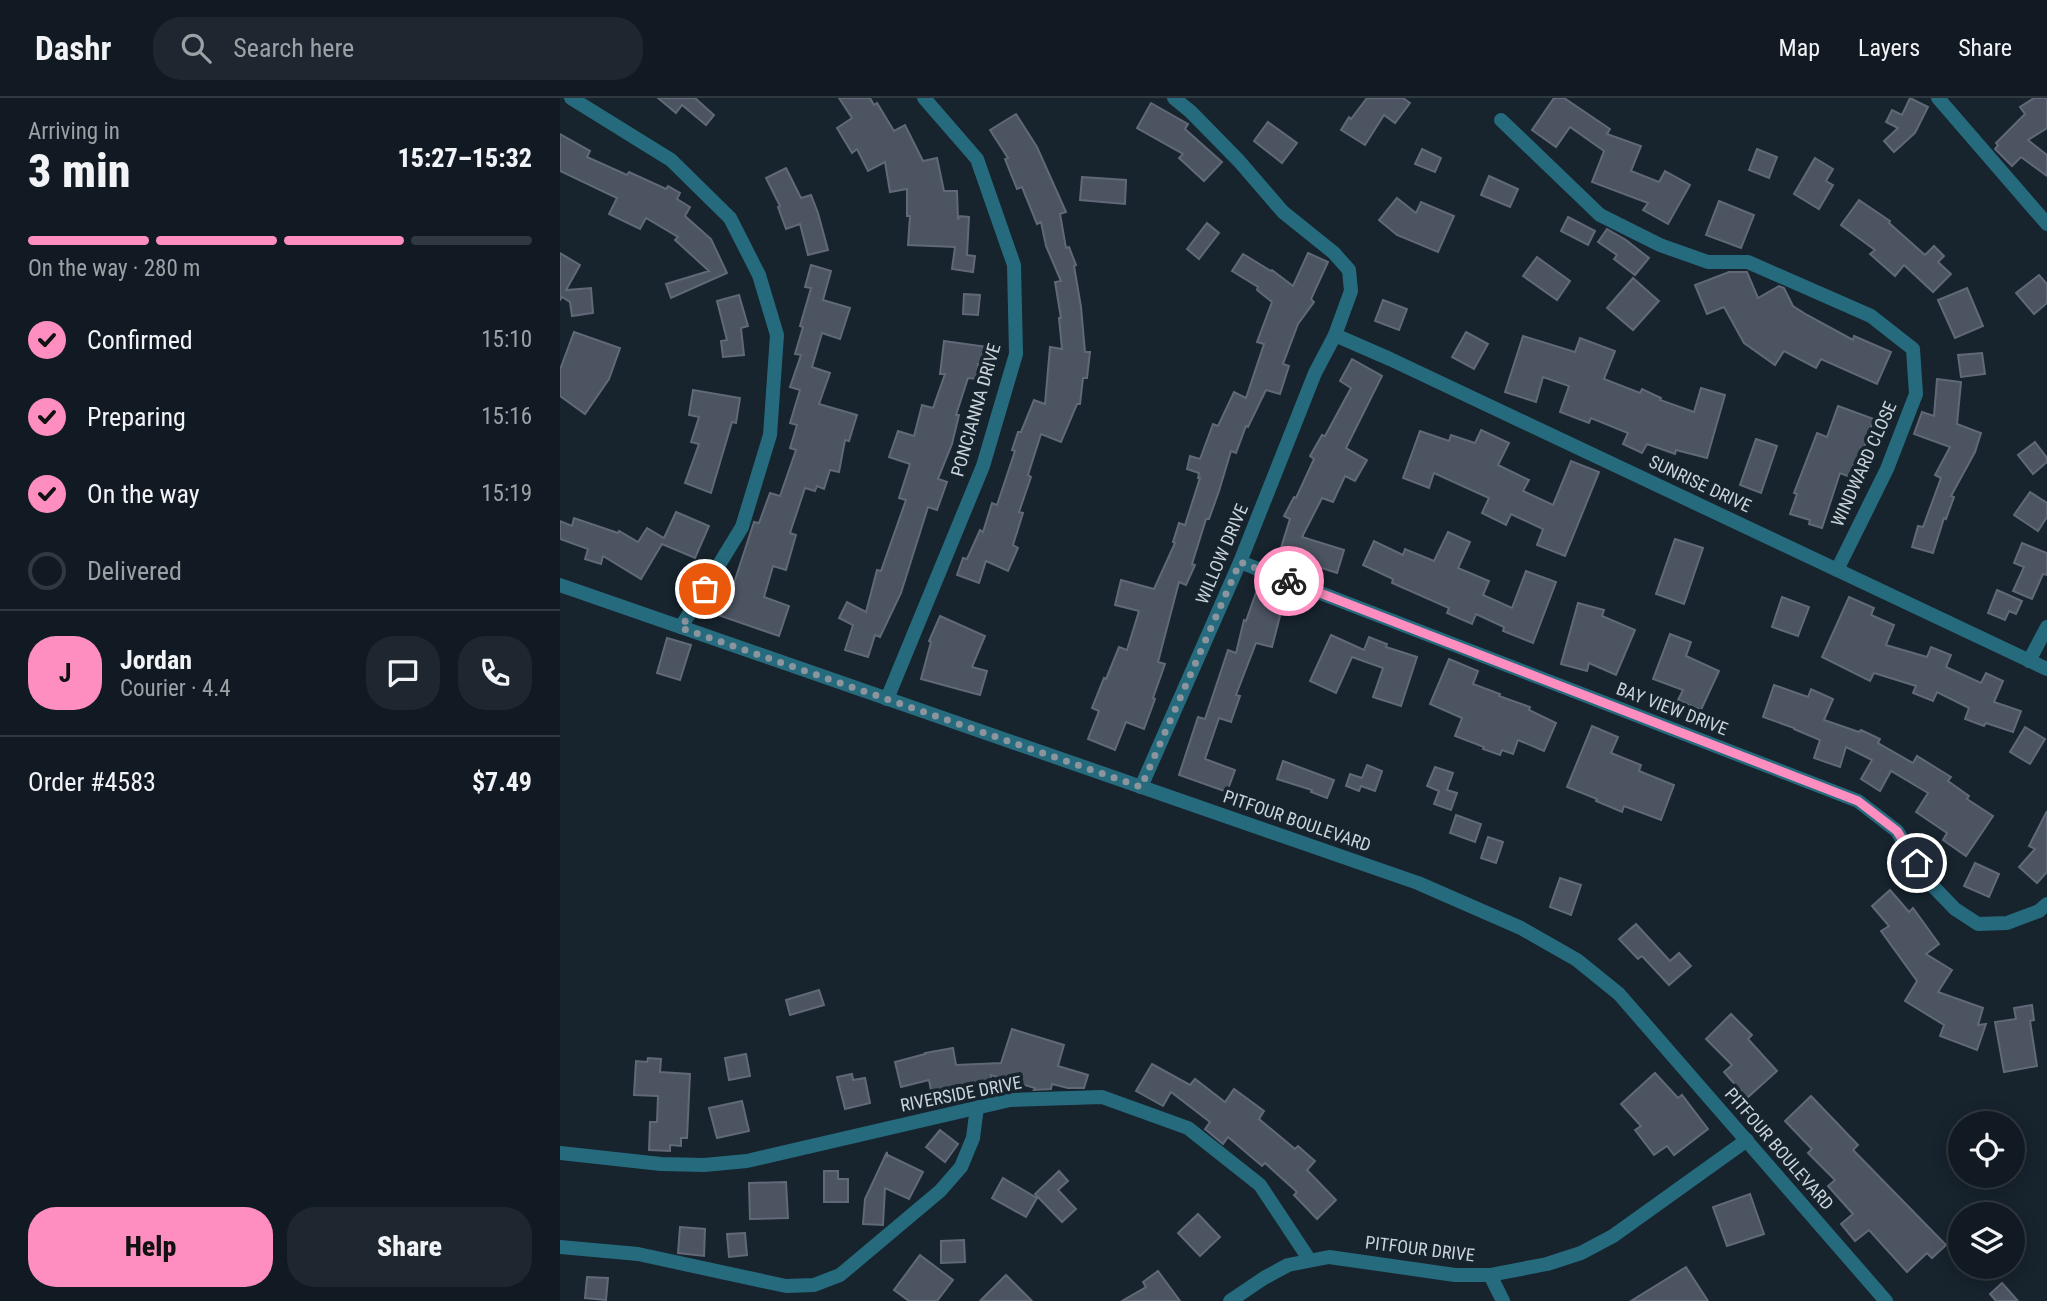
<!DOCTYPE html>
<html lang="en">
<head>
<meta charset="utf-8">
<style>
  body { margin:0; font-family:"Roboto Condensed",sans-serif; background:#1e272f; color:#f1f3f6; height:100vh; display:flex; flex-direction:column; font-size:26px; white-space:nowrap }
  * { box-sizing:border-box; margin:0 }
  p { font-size:23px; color:#9ca1a5 }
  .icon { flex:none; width:38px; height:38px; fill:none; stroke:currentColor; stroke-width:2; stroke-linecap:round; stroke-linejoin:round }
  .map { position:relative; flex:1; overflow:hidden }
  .drawer { display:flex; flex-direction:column; background:#111a22; width:560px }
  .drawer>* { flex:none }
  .controls { position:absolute; left:1388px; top:1013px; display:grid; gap:14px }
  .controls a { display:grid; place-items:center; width:77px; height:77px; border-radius:50%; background:#111a22; box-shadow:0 4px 18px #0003,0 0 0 2px #303840; font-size:35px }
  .pin { position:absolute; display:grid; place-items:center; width:60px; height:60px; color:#fff; margin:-30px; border:4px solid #fff; border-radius:50%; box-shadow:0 2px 7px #0007 }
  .courier { position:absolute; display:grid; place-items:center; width:70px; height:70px; margin:-35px; border:5px solid #fd8ebf; border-radius:50%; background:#fff; color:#222; box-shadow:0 2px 9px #0007 }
  .headline em { font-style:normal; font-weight:800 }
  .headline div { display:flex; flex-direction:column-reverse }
  .headline { display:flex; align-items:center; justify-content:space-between; height:119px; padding:0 28px }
  h1 { font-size:46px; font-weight:800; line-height:52px }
  .bar { display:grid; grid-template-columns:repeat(4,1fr); gap:10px 7px; align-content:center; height:84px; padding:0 28px }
  .bar i { height:9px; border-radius:5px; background:#303840 }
  .bar .current { background:#fd8ebf }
  .bar p { grid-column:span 4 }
  .line { display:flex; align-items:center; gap:18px; padding:0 28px; border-top:2px solid #303840 }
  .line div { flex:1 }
  .round { display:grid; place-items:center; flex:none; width:74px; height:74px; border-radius:28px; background:#1e272f }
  ol { padding:0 28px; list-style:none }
  li { display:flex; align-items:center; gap:21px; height:77px }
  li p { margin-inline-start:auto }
  li .icon { padding:7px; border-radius:50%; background:#fd8ebf; color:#111; stroke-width:4 }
  li:last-child { color:#9ca1a5 }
  li i { width:38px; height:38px; border:4px solid #303840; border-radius:50% }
  .primary-button { display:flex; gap:14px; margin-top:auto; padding:14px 28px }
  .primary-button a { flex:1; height:80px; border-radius:28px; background:#fd8ebf; color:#111; font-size:28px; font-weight:800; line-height:80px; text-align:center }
  .primary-button a+a { background:#1e272f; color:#f1f3f6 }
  header { display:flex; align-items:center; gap:42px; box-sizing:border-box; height:98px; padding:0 35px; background:#111a22; border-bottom:2px solid #303840 }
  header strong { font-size:33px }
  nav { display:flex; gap:38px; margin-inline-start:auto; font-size:24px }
  .search { width:490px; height:63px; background:#1e272f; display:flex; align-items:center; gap:18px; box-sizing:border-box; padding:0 24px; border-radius:28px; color:#9ca1a5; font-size:26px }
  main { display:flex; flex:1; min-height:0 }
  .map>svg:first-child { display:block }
</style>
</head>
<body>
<header>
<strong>Dashr</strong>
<div class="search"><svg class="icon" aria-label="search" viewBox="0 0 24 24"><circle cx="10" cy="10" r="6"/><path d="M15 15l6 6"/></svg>Search here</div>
<nav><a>Map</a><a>Layers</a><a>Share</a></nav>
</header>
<main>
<section class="drawer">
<div class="headline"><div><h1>3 min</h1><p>Arriving in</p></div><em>15:27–15:32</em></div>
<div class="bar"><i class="current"></i><i class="current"></i><i class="current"></i><i></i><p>On the way · 280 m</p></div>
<ol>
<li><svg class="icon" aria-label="check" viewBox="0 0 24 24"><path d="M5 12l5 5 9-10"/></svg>Confirmed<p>15:10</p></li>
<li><svg class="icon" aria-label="check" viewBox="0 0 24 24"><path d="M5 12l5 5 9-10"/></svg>Preparing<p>15:16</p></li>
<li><svg class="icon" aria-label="check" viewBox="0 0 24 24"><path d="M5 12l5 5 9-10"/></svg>On the way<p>15:19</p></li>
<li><i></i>Delivered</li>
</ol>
<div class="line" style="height:126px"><b class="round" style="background:#fd8ebf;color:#111">J</b><div><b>Jordan</b><p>Courier · 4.4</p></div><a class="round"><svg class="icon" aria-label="chat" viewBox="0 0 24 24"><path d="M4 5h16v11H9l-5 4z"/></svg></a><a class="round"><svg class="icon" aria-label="phone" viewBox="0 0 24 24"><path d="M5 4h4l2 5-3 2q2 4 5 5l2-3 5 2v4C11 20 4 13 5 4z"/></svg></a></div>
<div class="line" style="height:91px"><div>Order #4583</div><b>$7.49</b></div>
<div class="primary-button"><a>Help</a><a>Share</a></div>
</section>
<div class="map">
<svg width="1487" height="1203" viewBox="0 0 1487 1203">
  <rect width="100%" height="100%" fill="#17232d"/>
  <g fill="#4c5361" stroke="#616877" stroke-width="2">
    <polygon points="98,0 135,0 154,17 146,27 122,7 116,15"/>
    <polygon points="279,0 310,0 314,7 317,5 334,33 345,27 363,63 377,60 384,93 397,93 398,122 399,118 409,119 407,157 415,158 413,174 392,171 395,149 348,147 350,118 347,118 347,91 330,94 325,64 308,73 297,51 292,55 277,30 292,20"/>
    <polygon points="807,0 843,0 850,5 835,25 824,17 805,47 781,32 789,19 791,21"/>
    <polygon points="994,0 1004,0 1050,31 1047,36 1081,48 1071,73 1099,84 1105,73 1130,87 1108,126 1083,112 1088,105 1032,84 1044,53 1010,29 996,49 972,32"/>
    <polygon points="1350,0 1368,9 1355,35 1334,54 1324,43 1338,30 1326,24 1332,12 1342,17"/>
    <polygon points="1474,0 1487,0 1487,30 1468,42 1487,57 1487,78 1461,59 1452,68 1435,51 1438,47 1436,45 1465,16 1460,9"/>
    <polygon points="591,5 628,26 625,31 662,64 644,83 619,60 623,56 577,30"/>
    <polygon points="456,16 477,49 506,114 500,116 506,150 509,149 516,167 514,168 521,209 525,254 530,254 527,280 523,280 520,306 517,306 501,344 481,336 468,377 471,379 459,414 463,415 453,447 458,450 448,473 426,463 419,485 397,477 403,460 407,461 420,432 423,434 432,405 437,407 455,353 452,352 458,334 461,334 474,302 485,306 490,249 502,251 499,220 501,220 495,184 501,183 486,148 481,124 477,126 462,89 457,91 445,61 448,60 430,32"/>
    <polygon points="708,24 737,45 722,65 694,43"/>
    <polygon points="0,36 30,53 27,59 67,77 69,74 106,91 108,88 120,95 117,101 130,109 125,118 151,141 167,175 111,200 106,186 149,173 115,142 118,139 86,120 80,131 49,116 57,100 0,73"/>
    <polygon points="862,51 881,60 875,74 855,66"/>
    <polygon points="1197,51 1217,59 1209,80 1189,72"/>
    <polygon points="1255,60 1273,71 1266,83 1273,87 1259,111 1234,96"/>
    <polygon points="226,70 241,100 251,97 258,115 268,152 248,157 240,126 226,131 218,109 220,108 206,80"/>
    <polygon points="929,78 958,91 950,109 921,97"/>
    <polygon points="522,79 566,82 565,106 520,102"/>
    <polygon points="837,100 856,115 861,104 894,118 878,154 837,137 819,122"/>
    <polygon points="1299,102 1330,123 1329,125 1365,157 1374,148 1384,158 1378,164 1391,176 1373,194 1344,167 1335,178 1310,156 1315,152 1281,127"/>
    <polygon points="1159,103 1194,117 1181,150 1146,137"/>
    <polygon points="1008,119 1035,133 1028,147 1001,133"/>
    <polygon points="647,125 659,135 639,161 627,151"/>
    <polygon points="1047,131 1066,142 1089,160 1075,177 1054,161 1057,157 1038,144"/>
    <polygon points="0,155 20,167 6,192 31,190 33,215 12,218 10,204 2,199 0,202"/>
    <polygon points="748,155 768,164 751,201 754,204 738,226 723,266 729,268 720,296 706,292 688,329 686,328 676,355 671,353 659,393 649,421 646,421 632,466 635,467 626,487 619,484 598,564 605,566 593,600 595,601 584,631 566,624 555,652 528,641 539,613 532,610 544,580 546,581 559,549 567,552 579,513 555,507 561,482 594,491 615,445 613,444 619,425 625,427 640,380 638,380 639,375 627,371 630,358 640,361 653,326 658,328 674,294 686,300 704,246 697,244 712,204 697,192 698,189 672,173 683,156 711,173 712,172 733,188"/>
    <polygon points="977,159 1010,183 997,202 963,178"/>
    <polygon points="251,167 271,173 263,202 290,210 280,241 262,235 252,269 270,275 259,306 297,317 289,343 285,342 279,374 270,372 264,391 257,388 255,393 245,390 230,435 236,437 226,472 213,468 204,499 229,508 219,538 155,516 166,486 173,488 194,424 199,425 210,395 220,398 236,352 230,350 237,327 230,325 240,292 230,289 241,257 235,256 243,229 240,228 251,190 245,189"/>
    <polygon points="1169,174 1187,174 1198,200 1219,188 1224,190 1233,208 1247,217 1293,242 1294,238 1331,254 1317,286 1261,261 1256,270 1224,253 1215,267 1184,245 1164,209 1147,216 1135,187"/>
    <polygon points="1479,177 1487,186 1487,205 1474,216 1456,195"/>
    <polygon points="1073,180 1099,203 1073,232 1047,210"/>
    <polygon points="1407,190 1423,228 1395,240 1378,202"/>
    <polygon points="404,196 420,197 418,217 403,216"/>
    <polygon points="179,197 188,228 181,230 184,257 163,259 161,243 167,242 157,203"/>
    <polygon points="823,202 847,211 839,232 815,223"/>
    <polygon points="14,234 60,250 49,281 25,316 0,298 0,272"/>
    <polygon points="906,234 928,246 914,271 892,259"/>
    <polygon points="963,238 1015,254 1020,240 1055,253 1044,281 1080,295 1082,291 1101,300 1100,302 1134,314 1141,290 1165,297 1147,360 1116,352 1115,356 1087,346 1082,355 1063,346 1068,335 1031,320 1029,325 1000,314 1009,288 983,279 976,304 945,294"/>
    <polygon points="384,243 428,249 425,267 418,266 416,281 408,280 396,317 399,317 392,346 378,381 387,384 377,412 368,409 341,495 320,539 315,537 308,559 285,552 293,527 279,520 287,504 306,514 317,472 321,473 346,402 339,400 350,366 329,359 338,333 354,338 362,307 373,310 385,276 380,276"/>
    <polygon points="1422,255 1425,276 1401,279 1398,257"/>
    <polygon points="792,261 822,278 786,350 807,362 795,383 785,378 773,404 762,400 742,439 784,452 777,475 719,456 730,421 724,418 734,399 736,400 754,361 750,358 762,337 765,338 791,290 780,283"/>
    <polygon points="1377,281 1401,284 1397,326 1421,335 1415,354 1391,398 1394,399 1386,421 1384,420 1373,455 1352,449 1358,428 1363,429 1381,380 1375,377 1390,349 1354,336 1362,314 1374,318"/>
    <polygon points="133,292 180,300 176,325 172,324 151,395 125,385 139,346 131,344 139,319 129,317"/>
    <polygon points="1278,308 1314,321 1304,350 1301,349 1290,379 1280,375 1262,430 1249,426 1250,422 1230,416 1237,396 1234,395 1257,335 1267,339"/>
    <polygon points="921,332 949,345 938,367 969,382 963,393 993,407 1011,363 1039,374 1005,458 977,447 983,431 951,416 946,427 922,415 929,400 874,375 869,390 843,380 860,333 889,343 891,337 915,345"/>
    <polygon points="1196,341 1217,348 1201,395 1180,387"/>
    <polygon points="1475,344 1487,360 1487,364 1473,376 1458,357"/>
    <polygon points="1470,394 1487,405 1487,419 1478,433 1454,417"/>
    <polygon points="116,414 149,428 135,460 102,446 81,481 43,458 41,466 25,461 28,451 0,441 0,423 12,428 14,420 58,435 59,433 78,444 87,430 104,440"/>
    <polygon points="888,434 910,444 898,470 929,483 923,497 952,510 966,473 996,484 973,545 943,533 944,529 916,516 912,526 887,515 889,510 832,485 833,481 803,467 814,443 843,457 845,451 874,463"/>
    <polygon points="1115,441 1143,450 1124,506 1096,496"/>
    <polygon points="1462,445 1487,455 1487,477 1483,476 1472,501 1453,493 1464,469 1454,465"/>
    <polygon points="699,486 729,497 722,515 721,514 712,549 696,545 676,597 680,598 671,624 659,620 645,661 675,672 667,694 619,677 638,619 645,621 668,552 676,555 684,522 686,523"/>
    <polygon points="1437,492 1462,503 1456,516 1449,513 1445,522 1428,515"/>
    <polygon points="1222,499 1249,509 1238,538 1212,529"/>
    <polygon points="1289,499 1314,510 1311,517 1334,527 1326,547 1367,559 1371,549 1391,557 1386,569 1421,585 1426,575 1443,583 1434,604 1461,613 1453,634 1426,625 1424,628 1405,621 1409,610 1377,594 1373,603 1353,595 1356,588 1314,575 1310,583 1262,559"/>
    <polygon points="1018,505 1044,512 1042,518 1075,532 1056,577 1029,565 1027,573 1001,566"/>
    <polygon points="380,518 425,538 412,569 427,573 420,597 361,581 371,544 369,543"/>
    <polygon points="1110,536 1131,544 1126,558 1159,573 1141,612 1118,602 1123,592 1093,581"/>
    <polygon points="771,537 804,552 809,539 827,546 826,549 857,559 841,608 813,599 823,570 792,559 776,595 750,583"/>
    <polygon points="107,540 131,547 120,582 97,575"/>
    <polygon points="889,561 918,573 913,586 940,596 939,598 970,609 969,612 996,625 984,653 958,642 953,656 942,652 940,657 923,651 924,649 895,638 902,620 870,606"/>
    <polygon points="1214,587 1248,599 1251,591 1273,601 1264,622 1299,634 1301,632 1320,641 1318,645 1353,665 1357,658 1391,679 1388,683 1409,698 1407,701 1433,718 1406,758 1383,742 1387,735 1356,714 1368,695 1331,673 1320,693 1301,681 1312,662 1286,649 1280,669 1254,660 1260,642 1234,631 1234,630 1203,619"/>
    <polygon points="1032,628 1058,639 1051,655 1081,667 1079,673 1114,687 1101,722 1064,708 1062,714 1036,703 1037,701 1007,689"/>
    <polygon points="1465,629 1485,641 1470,666 1450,654"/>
    <polygon points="723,663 774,682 767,700 751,694 752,692 717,681"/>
    <polygon points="807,667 822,673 815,693 801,688 799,693 786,688 790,676 802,680"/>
    <polygon points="875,669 893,675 887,692 897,695 891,712 874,706 879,693 867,688"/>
    <polygon points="1487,713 1487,774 1477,785 1459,769 1475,751 1469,748"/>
    <polygon points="896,717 921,726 915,744 890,735"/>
    <polygon points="928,739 943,744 936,765 921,760"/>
    <polygon points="1415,765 1439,776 1429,799 1404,788"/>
    <polygon points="1000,780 1021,787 1011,817 990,809"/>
    <polygon points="1330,792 1349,814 1353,810 1379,846 1366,856 1392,872 1378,894 1423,910 1418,927 1426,926 1417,952 1380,938 1384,927 1345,903 1357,883 1321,833 1329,828 1312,808"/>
    <polygon points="1076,826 1110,863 1119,855 1131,868 1109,887 1082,858 1078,861 1059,841"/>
    <polygon points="259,892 264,907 230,917 226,902"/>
    <polygon points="1472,907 1474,922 1470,923 1477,968 1444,974 1435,924 1456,921 1454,910"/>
    <polygon points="1171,916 1192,937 1188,941 1217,973 1187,1000 1164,974 1172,967 1146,941"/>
    <polygon points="452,931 504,947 498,968 528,977 524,990 508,990 492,986 491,991 474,992 475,990 431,977 431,987 399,988 401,999 373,1003 369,982 341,989 335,964 365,956 365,955 393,950 396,967 441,965"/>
    <polygon points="186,956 190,978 169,982 165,960"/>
    <polygon points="88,960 101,961 100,974 130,976 127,1040 121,1040 121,1048 110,1047 110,1053 89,1052 90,1024 97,1024 98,998 74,997 76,963 87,964"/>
    <polygon points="592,966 630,987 635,981 665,1004 674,991 704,1013 699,1021 735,1051 738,1048 755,1063 747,1072 776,1102 757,1121 734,1097 737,1094 705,1065 702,1068 668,1039 663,1046 645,1031 650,1024 611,994 603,1008 576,993"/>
    <polygon points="1095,975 1118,1000 1122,997 1148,1031 1114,1057 1107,1048 1094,1057 1075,1032 1081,1028 1061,1006"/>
    <polygon points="292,976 293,982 305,980 310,1005 285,1011 277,979"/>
    <polygon points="1251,998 1298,1047 1293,1052 1386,1147 1372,1160 1367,1155 1347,1174 1309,1132 1295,1143 1281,1126 1293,1116 1268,1088 1275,1082 1248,1055 1252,1051 1225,1023"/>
    <polygon points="182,1003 189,1033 157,1040 149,1010"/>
    <polygon points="380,1032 398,1046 385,1064 366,1049"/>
    <polygon points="327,1054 327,1059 328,1057 363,1074 349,1101 325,1090 323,1127 303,1126 305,1101"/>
    <polygon points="264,1073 278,1073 278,1081 288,1081 288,1104 264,1104"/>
    <polygon points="499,1073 508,1083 498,1092 516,1111 502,1124 475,1096"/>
    <polygon points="443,1080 477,1100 466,1119 432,1100"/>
    <polygon points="226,1084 228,1120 190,1121 189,1085"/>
    <polygon points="1190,1096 1204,1136 1167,1148 1153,1109"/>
    <polygon points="638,1116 660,1139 640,1158 618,1135"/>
    <polygon points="120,1129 145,1131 144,1158 118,1155"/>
    <polygon points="185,1135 187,1157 169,1159 167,1136"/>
    <polygon points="404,1142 405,1164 381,1165 381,1143"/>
    <polygon points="360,1157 393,1182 377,1203 349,1203 334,1192"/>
    <polygon points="1126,1169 1148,1203 1071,1203"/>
    <polygon points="598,1173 620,1203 562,1203 586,1189 583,1184"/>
    <polygon points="446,1177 472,1203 420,1203"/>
    <polygon points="27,1179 48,1180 46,1202 25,1200"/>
    <polygon points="1442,1185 1458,1203 1436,1203 1430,1196"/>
  </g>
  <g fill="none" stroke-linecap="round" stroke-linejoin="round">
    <g stroke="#256b7d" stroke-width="14">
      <polyline points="11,0 111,62 170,120 199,177 217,237 210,337 182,429 121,529"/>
      <polyline points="1378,0 1487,126"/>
      <polyline points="941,22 1040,117 1100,147 1148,164 1188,164 1311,218 1353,251 1356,296 1327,371 1277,472"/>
      <polyline points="775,237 830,261 1487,571"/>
      <polyline points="680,464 1298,703 1337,733 1367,782 1395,811 1418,826 1447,825 1479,813 1487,806"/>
      <polyline points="0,487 858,785 961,830 1017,862 1059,896 1326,1203"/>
      <polyline points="1469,563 1487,529"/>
      <polyline points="327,601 423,368 456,256 454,167 417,61 364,0"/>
      <polyline points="581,689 680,464 755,275 775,237 791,193 789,172 774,155 723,114 679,63 631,14 614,0"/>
      <polyline points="0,1055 101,1066 144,1067 187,1063 450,1002 542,999 628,1030 700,1087 749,1161"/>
      <polyline points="0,1149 78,1156 226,1188 254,1187 280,1177 380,1093 401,1069 413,1040 417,1009"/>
      <polyline points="930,1177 943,1203"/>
      <polyline points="670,1203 704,1180 728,1167 769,1159 895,1177 930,1177 987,1166 1021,1155 1053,1138 1187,1042"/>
    </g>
  </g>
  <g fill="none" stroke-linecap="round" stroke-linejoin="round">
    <polyline stroke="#8c959d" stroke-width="7" stroke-dasharray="0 12.6" points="145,491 121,530 581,689 680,464 729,483"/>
    <polyline stroke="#fd8ebf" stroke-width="9" points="729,483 1298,703 1337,733 1357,765"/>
  </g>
  <g text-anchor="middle" stroke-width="7" stroke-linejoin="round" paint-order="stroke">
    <g font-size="18" fill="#cbd3da" stroke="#17232d">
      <text transform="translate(416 312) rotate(-74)" y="6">PONCIANNA DRIVE</text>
      <text transform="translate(1304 366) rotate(-66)" y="6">WINDWARD CLOSE</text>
      <text transform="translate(1140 386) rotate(25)" y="6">SUNRISE DRIVE</text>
      <text transform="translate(662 456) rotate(-67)" y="6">WILLOW DRIVE</text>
      <text transform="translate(1112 611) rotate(21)" y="6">BAY VIEW DRIVE</text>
      <text transform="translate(737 723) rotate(19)" y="6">PITFOUR BOULEVARD</text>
      <text transform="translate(401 996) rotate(-11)" y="6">RIVERSIDE DRIVE</text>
      <text transform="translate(1219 1051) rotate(49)" y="6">PITFOUR BOULEVARD</text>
      <text transform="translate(860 1151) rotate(7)" y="6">PITFOUR DRIVE</text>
    </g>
  </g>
</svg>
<div class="controls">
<a><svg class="icon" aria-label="locate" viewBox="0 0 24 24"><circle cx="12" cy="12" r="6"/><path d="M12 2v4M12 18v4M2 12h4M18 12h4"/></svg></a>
<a><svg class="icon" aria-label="layers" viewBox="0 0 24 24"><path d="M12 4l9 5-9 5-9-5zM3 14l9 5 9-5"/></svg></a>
</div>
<div class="pin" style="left:145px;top:491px;background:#ea580c"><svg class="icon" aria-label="bag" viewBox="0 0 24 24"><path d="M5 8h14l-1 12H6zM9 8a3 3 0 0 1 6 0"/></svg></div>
<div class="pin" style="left:1357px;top:765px;background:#1f2937"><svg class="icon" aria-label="home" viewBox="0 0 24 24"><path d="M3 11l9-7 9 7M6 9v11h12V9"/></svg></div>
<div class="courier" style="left:729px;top:483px"><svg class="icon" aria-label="bike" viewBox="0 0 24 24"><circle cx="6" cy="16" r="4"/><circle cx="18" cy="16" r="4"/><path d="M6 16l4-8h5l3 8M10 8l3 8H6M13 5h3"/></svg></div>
</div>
</main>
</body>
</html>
